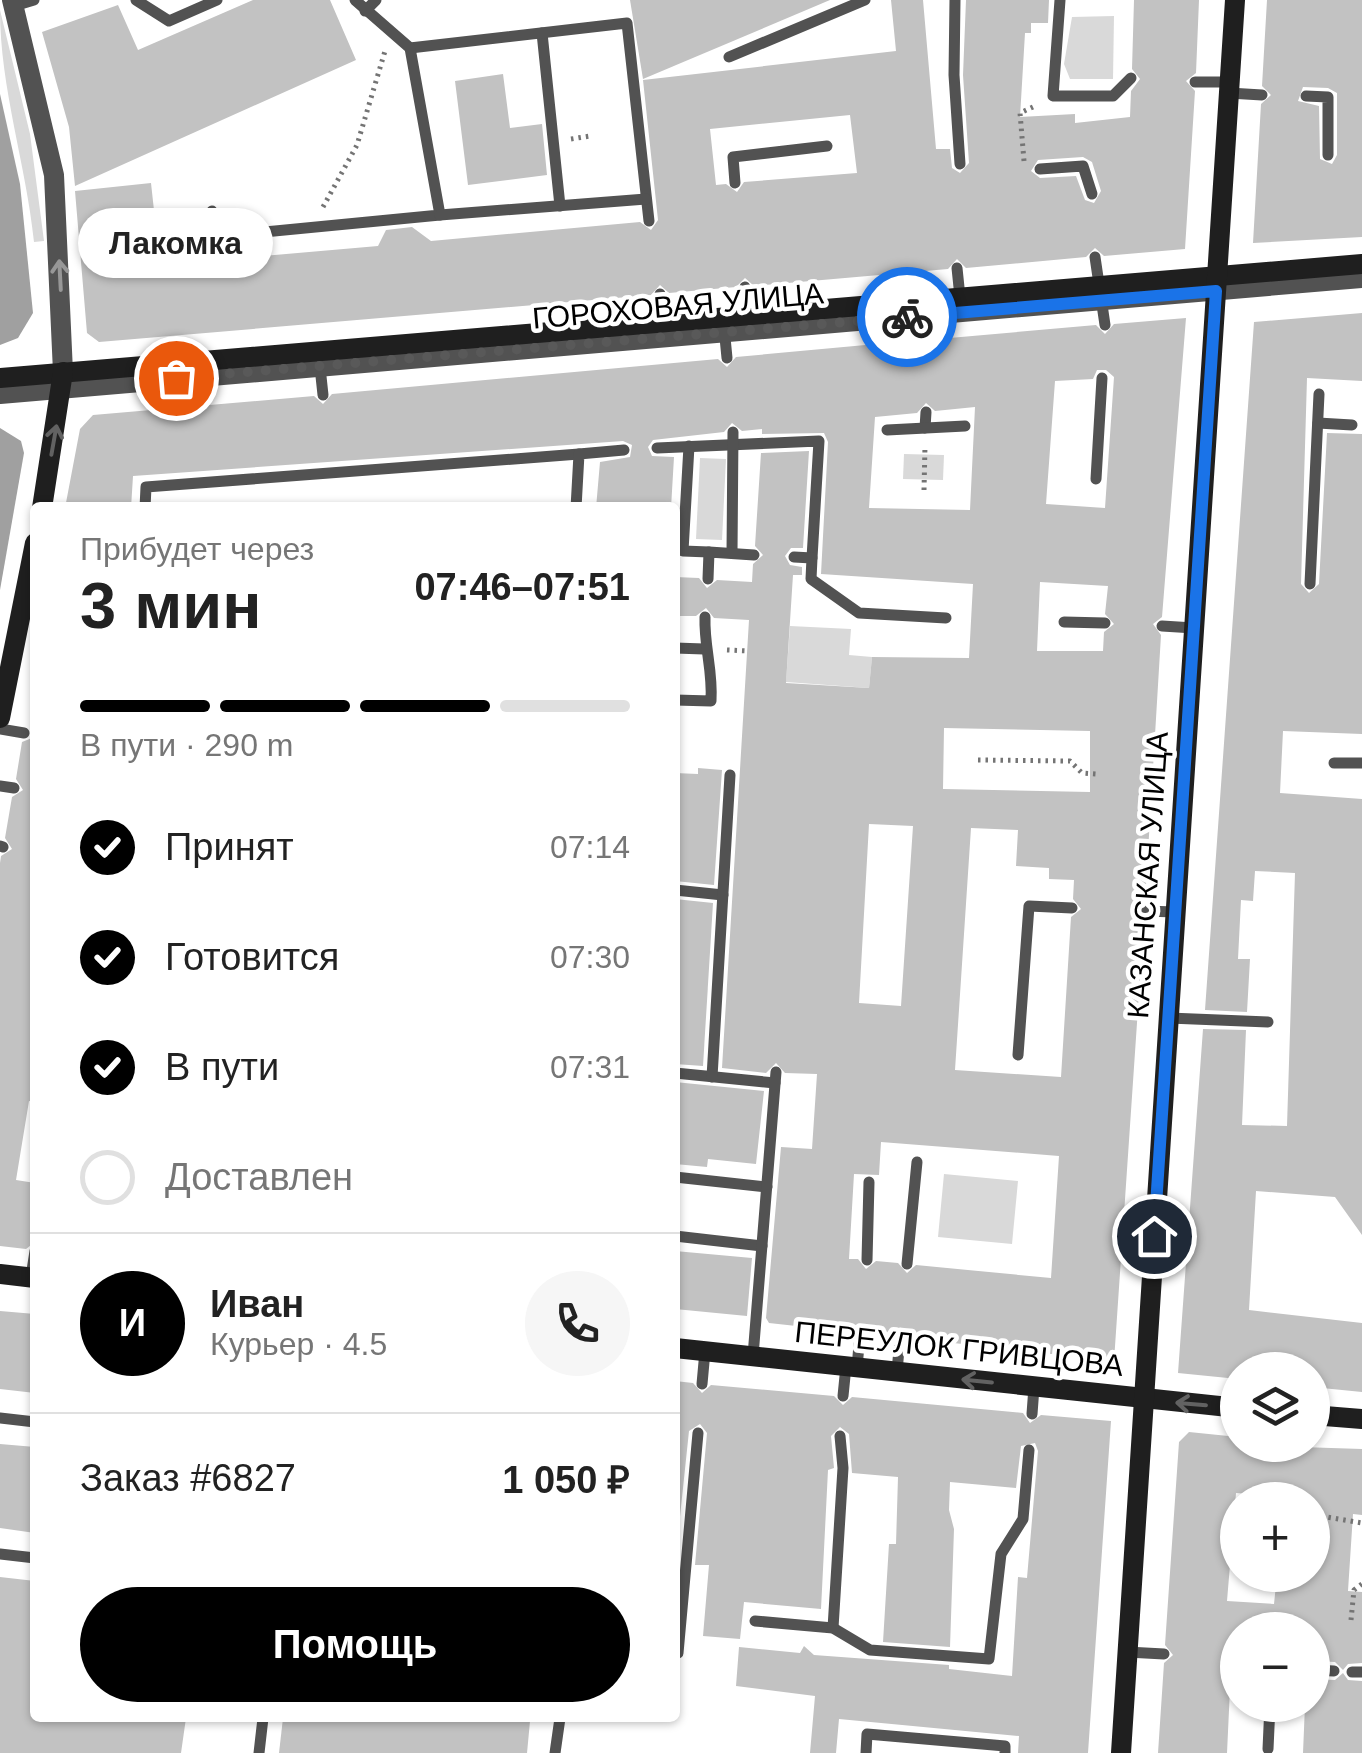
<!DOCTYPE html>
<html lang="ru">
<head>
<meta charset="utf-8">
<style>
  body { margin:0; font-family:Arial,sans-serif; background:#f6f6f6; color:#222; height:100vh; display:flex; flex-direction:column; font-size:38px; white-space:nowrap }
  * { box-sizing:border-box; margin:0 }
  p { font-size:32px; color:#767676 }
  .icon { flex:none; width:55px; height:55px; fill:none; stroke:currentColor; stroke-width:2; stroke-linecap:round; stroke-linejoin:round }
  .map { position:relative; flex:1; overflow:hidden }
  .sheet { position:absolute; left:30px; top:502px; width:650px; height:1220px; display:flex; flex-direction:column; background:#fff; border-radius:10px; box-shadow:0 2px 8px #0004 }
  .sheet>* { flex:none }
  .fabs { position:absolute; left:1220px; top:1352px; display:grid; gap:20px }
  .fabs a { display:grid; place-items:center; width:110px; height:110px; border-radius:50%; background:#fff; box-shadow:0 2px 8px #0004; font-size:50px }
  .pin { position:absolute; display:grid; place-items:center; width:85px; height:85px; color:#fff; margin:-42px; border:5px solid #fff; border-radius:50%; box-shadow:0 2px 10px #0007 }
  .courier { position:absolute; display:grid; place-items:center; width:100px; height:100px; margin:-50px; border:8px solid #1a73e8; border-radius:50%; background:#fff; color:#222; box-shadow:0 2px 12px #0007 }
  .bubble { position:absolute; height:70px; border-radius:35px; background:#fff; box-shadow:0 2px 8px #0004; font-size:32px; font-weight:700; line-height:70px; text-align:center }
  .headline em { font-style:normal; font-weight:700 }
  .headline div { display:flex; flex-direction:column-reverse }
  .headline { display:flex; align-items:center; justify-content:space-between; height:170px; padding:0 50px }
  h1 { font-size:65px; font-weight:700; line-height:75px }
  .bar { display:grid; grid-template-columns:repeat(4,1fr); gap:15px 10px; align-content:center; height:120px; padding:0 50px }
  .bar i { height:12px; border-radius:8px; background:#e0e0e0 }
  .bar .current { background:#000 }
  .bar p { grid-column:span 4 }
  .line { display:flex; align-items:center; gap:25px; padding:0 50px; border-top:2px solid #e0e0e0 }
  .line div { flex:1 }
  .round { display:grid; place-items:center; flex:none; width:105px; height:105px; border-radius:52px; background:#f6f6f6 }
  ol { padding:0 50px; list-style:none }
  li { display:flex; align-items:center; gap:30px; height:110px }
  li p { margin-inline-start:auto }
  li .icon { padding:10px; border-radius:50%; background:#000; color:#fff; stroke-width:4 }
  li:last-child { color:#767676 }
  li i { width:55px; height:55px; border:5px solid #e0e0e0; border-radius:50% }
  .action { display:flex; gap:20px; margin-top:auto; padding:20px 50px }
  .action a { flex:1; height:115px; border-radius:60px; background:#000; color:#fff; font-size:40px; font-weight:700; line-height:115px; text-align:center }
  .map>svg:first-child { display:block }
</style>
</head>
<body>
<div class="map">
<svg width="1362" height="1753" viewBox="0 0 1362 1753">
  <rect width="100%" height="100%" fill="#fff"/>
  <g fill="#d9d9d9">
    <path d="M0,10L30,134L44,241L34,242C26,164 0,88 0,10Z"/>
    <polygon points="1114,16 1113,79 1070,79 1064,64 1072,17"/>
    <polygon points="904,454 944,455 943,480 903,479"/>
    <polygon points="700,458 726,459 722,540 696,539"/>
    <polygon points="790,626 851,629 849,655 872,657 869,688 786,682"/>
    <polygon points="944,1174 1018,1181 1012,1244 938,1237"/>
  </g>
  <g fill="#a0a0a0">
    <polygon points="0,94 20,184 33,313 18,338 0,345"/>
    <polygon points="0,428 21,441 24,453 0,590"/>
  </g>
  <g fill="#c2c2c2" fill-rule="evenodd">
    <polygon points="253,0 330,0 356,60 75,186 69,127 42,32 118,5 138,50"/>
    <polygon points="630,0 830,0 643,79"/>
    <path d="M891,0H923L936,149H950L952,168L960,173L969,163L963,75L966,0H1049L1048,23H1031V33H1025L1020,117L1075,114V123L1130,117L1131,91L1140,79L1132,69L1134,0H1199L1196,73L1186,81L1195,91L1185,249L1104,256L1095,248L1086,257L966,268L957,259L948,269L754,286L745,278L736,287L669,293L660,285L651,295L99,342L87,333L75,191L151,183L160,265L378,246L386,230L412,227L431,241L640,222L651,230L658,220L643,80L896,51ZM850,115L857,173L744,182L737,192L726,184L716,185L710,129ZM1083,157L1092,162L1101,191L1094,203L1085,200L1076,176L1040,178L1031,171L1038,160Z"/>
    <path d="M1267,0H1362V237L1253,243L1261,104L1271,95L1262,86ZM1303,87L1328,88L1337,93V155L1332,164L1320,159L1319,106L1298,101Z"/>
    <polygon points="503,74 510,128 542,124 547,175 468,185 455,81"/>
    <polygon points="1362,313 1362,381 1307,378 1301,584 1309,593 1319,584 1327,433 1362,434 1362,734 1283,731 1280,793 1362,799 1362,1235 1335,1197 1256,1191 1249,1310 1362,1323 1362,1392 1312,1387 1312,1370 1238,1370 1238,1379 1178,1373 1203,1029 1246,1030 1242,1125 1287,1126 1295,873 1255,871 1253,901 1241,900 1238,959 1250,959 1247,1012 1205,1010 1254,322"/>
    <path d="M1186,318L1162,617L1153,624L1161,635L1145,902L1135,910L1144,920L1114,1361L909,1338L902,1328L891,1336L869,1334L862,1324L851,1332L769,1323L766,1318L781,1147L812,1149L817,1074L785,1073L776,1063L766,1073L722,1068L749,620L714,618L706,608L696,616H675V577L699,578L707,588L717,580L752,582L753,564L763,555L755,546L761,453L809,451L803,548H791L785,556L790,565L802,567V575H793L786,683L869,688L872,657L969,658L973,584L821,574L828,442L824,433L762,434V429L742,431L732,423L724,432L653,440L648,447L652,456L674,457L671,508H596L600,462L630,457L632,445L623,441L133,476L131,508H65L80,429L93,415L314,396L323,404L332,394L718,359L727,367L736,357L920,340L930,349L938,339L1096,325L1105,334L1114,324ZM1097,370H1106L1114,377L1105,508L1046,504L1055,381L1093,379ZM926,403L935,411L975,407L970,510L869,508L875,417L917,413ZM1040,582L1108,586L1105,614L1114,624L1104,632L1103,651H1037ZM944,728L1090,731V792L943,789ZM869,824L913,826L901,1006L859,1003ZM971,828L1018,830L1016,866L1049,868V879L1074,880L1073,899L1081,909L1071,917L1061,1077L955,1070ZM881,1142L1059,1156L1051,1278L916,1265L907,1273L898,1263L876,1261L866,1269L858,1259H849L854,1174L879,1175Z"/>
    <polygon points="32,738 35,1102 29,1101 16,1180 35,1183 35,1242 26,1249 0,1246 0,863 1,856 12,849 5,838 12,797 23,790 16,779 22,742"/>
    <polygon points="698,768 722,770 714,885 675,881 675,773 698,774"/>
    <polygon points="675,899 713,903 703,1066 675,1064"/>
    <polygon points="675,1082 764,1091 756,1164 708,1159 707,1167 675,1164"/>
    <polygon points="675,1251 752,1258 747,1316 675,1309"/>
    <polygon points="0,1311 35,1314 35,1393 0,1389"/>
    <polygon points="675,1381 693,1383 702,1393 711,1385 834,1396 843,1405 852,1397 1023,1413 1030,1423 1041,1415 1111,1421 1088,1753 1018,1753 1019,1736 839,1719 836,1753 810,1753 815,1696 736,1686 739,1647 800,1653 804,1646 814,1655 949,1665 949,1669 1012,1676 1018,1577 1027,1578 1038,1451 1035,1443 1021,1446 1016,1488 950,1482 949,1510 954,1529 950,1647 883,1642 889,1544 896,1544 898,1477 852,1473 849,1434 840,1427 831,1436 834,1468 828,1470 821,1609 744,1602 740,1639 703,1636 709,1565 695,1565 707,1433 700,1424 689,1431 675,1564"/>
    <path d="M1189,1432L1238,1437V1445L1362,1449V1515L1353,1514L1348,1591L1362,1592V1663L1348,1664L1343,1670L1335,1662L1312,1661V1630H1238V1646L1223,1655L1231,1667L1227,1753H1158L1164,1663L1173,1655L1165,1645L1179,1442ZM1272,1487L1283,1500H1314L1312,1575H1277L1274,1604L1227,1601L1236,1493L1262,1495Z"/>
    <polygon points="0,1444 35,1447 35,1533 0,1528"/>
    <polygon points="0,1577 35,1581 35,1718 186,1718 181,1753 0,1753"/>
    <polygon points="1343,1673 1348,1680 1362,1681 1362,1753 1303,1753 1305,1705 1312,1705 1312,1679 1335,1680"/>
    <polygon points="283,1718 502,1718 530,1721 527,1753 279,1753"/>
  </g>
  <g fill="none" stroke-linecap="round" stroke-linejoin="round">
    <g stroke="#747474" stroke-width="5" stroke-dasharray="2.5 5" stroke-linecap="butt">
      <polyline points="571,139 590,136"/>
      <polyline points="1024,161 1020,113 1037,105"/>
      <polyline points="323,207 357,145 385,51"/>
      <polyline points="156,227 194,225"/>
      <polyline points="924,490 925,446"/>
      <polyline points="727,650 748,651"/>
      <polyline points="978,760 1070,761 1082,773 1096,774"/>
      <polyline points="1321,1516 1362,1523"/>
      <polyline points="1351,1620 1354,1590 1362,1584"/>
    </g>
    <g stroke="#525252" stroke-width="11">
      <polyline points="136,0 169,21 217,0"/>
      <polyline points="955,0 954,75 960,164"/>
      <polyline points="1060,0 1053,96 1113,96 1131,78"/>
      <polyline points="14,6 34,0"/>
      <polyline points="365,11 376,0"/>
      <polyline points="542,33 560,206"/>
      <polyline points="410,48 627,23 649,221"/>
      <polyline points="729,57 865,0"/>
      <polyline points="1195,82 1230,82"/>
      <polyline points="1229,93 1262,95"/>
      <polyline points="1306,96 1328,97 1328,155"/>
      <polyline points="1040,169 1083,166 1092,194"/>
      <polyline points="735,183 733,157 827,146"/>
      <polyline points="212,211 213,237 440,215 410,48 355,0"/>
      <polyline points="440,215 646,199"/>
      <polyline points="1095,257 1105,325"/>
      <polyline points="957,268 960,297"/>
      <polyline points="745,287 748,315"/>
      <polyline points="660,294 664,322"/>
      <polyline points="928,314 929,340"/>
      <polyline points="724,327 727,358"/>
      <polyline points="320,367 323,395"/>
      <polyline points="1318,423 1352,425"/>
      <polyline points="925,428 926,412"/>
      <polyline points="887,430 965,426"/>
      <polyline points="689,446 683,551 709,552"/>
      <polyline points="657,448 819,441 812,558"/>
      <polyline points="1096,479 1102,378"/>
      <polyline points="145,508 146,487 579,454"/>
      <polyline points="576,508 579,454 624,450"/>
      <polyline points="732,553 733,432"/>
      <polyline points="794,557 812,558 811,579 859,613 946,618"/>
      <polyline points="708,579 709,552 754,555"/>
      <polyline points="1310,584 1319,394"/>
      <polyline points="1064,622 1105,623"/>
      <polyline points="1162,626 1194,628"/>
      <polyline points="675,648 704,649"/>
      <path d="M675,700L711,701C713,670 704,647 705,617"/>
      <polyline points="0,729 24,733"/>
      <polyline points="1334,763 1362,763"/>
      <polyline points="0,786 14,788"/>
      <polyline points="0,846 3,847"/>
      <polyline points="675,890 723,895"/>
      <polyline points="1144,911 1176,912"/>
      <polyline points="1169,1018 1268,1022"/>
      <polyline points="1018,1055 1029,906 1072,908"/>
      <polyline points="675,1073 775,1083"/>
      <polyline points="712,1077 730,775"/>
      <polyline points="675,1177 767,1187"/>
      <polyline points="675,1236 762,1246"/>
      <polyline points="867,1260 869,1182"/>
      <polyline points="907,1264 917,1162"/>
      <polyline points="31,1277 35,1251"/>
      <polyline points="753,1356 776,1072"/>
      <polyline points="857,1368 860,1333"/>
      <polyline points="897,1372 900,1337"/>
      <polyline points="702,1384 705,1351"/>
      <polyline points="843,1396 846,1366"/>
      <polyline points="1032,1414 1034,1387"/>
      <polyline points="0,1418 35,1422"/>
      <polyline points="1271,1500 1271,1496"/>
      <polyline points="0,1554 35,1558"/>
      <polyline points="1264,1583 1265,1575"/>
      <polyline points="755,1621 833,1628 870,1650 989,1659 1001,1554 1023,1519 1029,1450"/>
      <polyline points="833,1628 843,1468 840,1436"/>
      <polyline points="1127,1652 1164,1654"/>
      <polyline points="678,1653 698,1433"/>
      <polyline points="1232,1657 1238,1659"/>
      <polyline points="1312,1670 1334,1671"/>
      <polyline points="1352,1672 1362,1672"/>
      <polyline points="1268,1749 1270,1705"/>
      <polyline points="259,1753 263,1718"/>
      <polyline points="555,1753 560,1718"/>
      <polyline points="866,1753 867,1734 1005,1746 1005,1753"/>
    </g>
    <g stroke="#525252" stroke-width="20">
      <polyline points="12,0 54,175 63,372"/>
      <polyline points="0,394 1362,278"/>
    </g>
    <g stroke="#1f1f1f" stroke-width="20">
      <polyline points="0,378 1362,264"/>
      <polyline points="42,508 63,372"/>
      <polyline points="0,718 35,543"/>
      <polyline points="0,1274 35,1278"/>
      <polyline points="675,1348 1238,1408"/>
      <polyline points="1312,1415 1362,1419"/>
      <polyline points="1121,1753 1235,0"/>
    </g>
  </g>
  <defs><path id="oneway-shaft" d="M-6 0H5M1.5-3L5.5 0L1.5 3" fill="none" stroke-width="1.6" stroke-linecap="round" stroke-linejoin="round" transform="scale(2.5)"/></defs>
  <use stroke="#979797" href="#oneway-shaft" transform="translate(60 275) rotate(-93)"/>
  <g stroke="#626262">
    <use href="#oneway-shaft" transform="translate(54 440) rotate(-80)"/>
    <use href="#oneway-shaft" transform="translate(977 1381) rotate(-174)"/>
    <use href="#oneway-shaft" transform="translate(1191 1404) rotate(-175)"/>
  </g>
  <g fill="none" stroke-linecap="round" stroke-linejoin="round">
    <polyline stroke="#595959" stroke-width="10" stroke-dasharray="0 18" points="176,378 907,317"/>
    <polyline stroke="#1a73e8" stroke-width="12" points="907,317 1216,291 1154,1236"/>
  </g>
  <g text-anchor="middle" stroke-width="9" stroke-linejoin="round" paint-order="stroke">
    <g font-size="30" fill="#000" stroke="#fff">
      <text transform="translate(678 306) rotate(-5)" y="10">ГОРОХОВАЯ УЛИЦА</text>
      <text transform="translate(1148 875) rotate(-86)" y="10">КАЗАНСКАЯ УЛИЦА</text>
      <text transform="translate(959 1349) rotate(6)" y="10">ПЕРЕУЛОК ГРИВЦОВА</text>
    </g>
  </g>
</svg>
<div class="fabs">
<a><svg class="icon" aria-label="layers" viewBox="0 0 24 24"><path d="M12 4l9 5-9 5-9-5zM3 14l9 5 9-5"/></svg></a>
<a>+</a>
<a>−</a>
</div>
<div class="pin" style="left:176px;top:378px;background:#ea580c"><svg class="icon" aria-label="bag" viewBox="0 0 24 24"><path d="M5 8h14l-1 12H6zM9 8a3 3 0 0 1 6 0"/></svg></div>
<div class="pin" style="left:1154px;top:1236px;background:#1f2937"><svg class="icon" aria-label="home" viewBox="0 0 24 24"><path d="M3 11l9-7 9 7M6 9v11h12V9"/></svg></div>
<div class="courier" style="left:907px;top:317px"><svg class="icon" aria-label="bike" viewBox="0 0 24 24"><circle cx="6" cy="16" r="4"/><circle cx="18" cy="16" r="4"/><path d="M6 16l4-8h5l3 8M10 8l3 8H6M13 5h3"/></svg></div>
<div class="bubble" style="left:78px;top:208px;width:195px">Лакомка</div>
<section class="sheet">
<div class="headline"><div><h1>3 мин</h1><p>Прибудет через</p></div><em>07:46–07:51</em></div>
<div class="bar"><i class="current"></i><i class="current"></i><i class="current"></i><i></i><p>В пути · 290 m</p></div>
<ol>
<li><svg class="icon" aria-label="check" viewBox="0 0 24 24"><path d="M5 12l5 5 9-10"/></svg>Принят<p>07:14</p></li>
<li><svg class="icon" aria-label="check" viewBox="0 0 24 24"><path d="M5 12l5 5 9-10"/></svg>Готовится<p>07:30</p></li>
<li><svg class="icon" aria-label="check" viewBox="0 0 24 24"><path d="M5 12l5 5 9-10"/></svg>В пути<p>07:31</p></li>
<li><i></i>Доставлен</li>
</ol>
<div class="line" style="height:180px"><b class="round" style="background:#000;color:#fff">И</b><div><b>Иван</b><p>Курьер · 4.5</p></div><a class="round"><svg class="icon" aria-label="phone" viewBox="0 0 24 24"><path d="M5 4h4l2 5-3 2q2 4 5 5l2-3 5 2v4C11 20 4 13 5 4z"/></svg></a></div>
<div class="line" style="height:130px"><div>Заказ #6827</div><b>1 050 ₽</b></div>
<div class="action"><a>Помощь</a></div>
</section>
</div>
</body>
</html>
